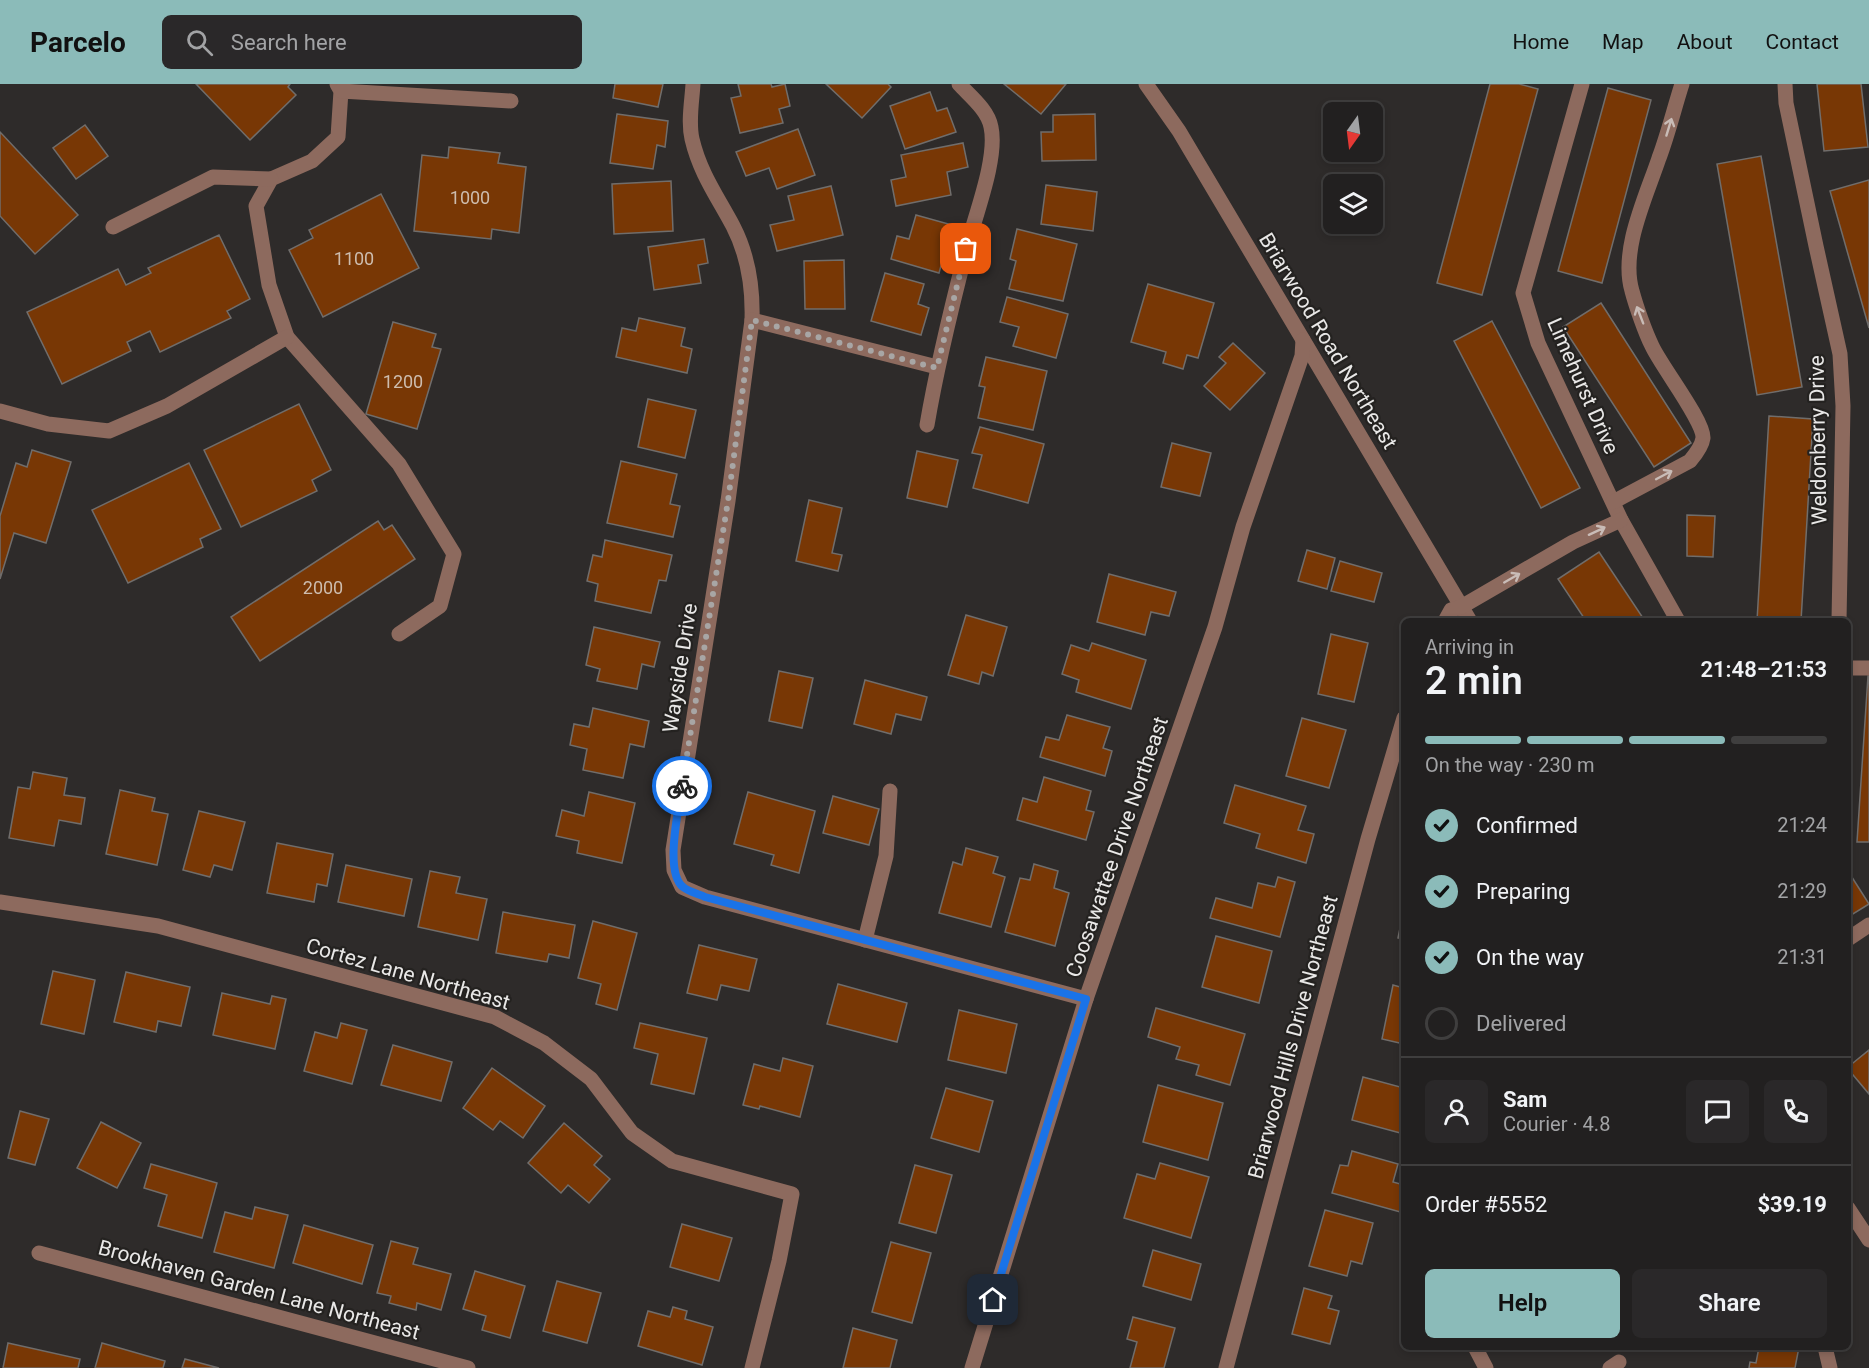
<!DOCTYPE html>
<html lang="en">
<head>
<meta charset="utf-8">
<style>
  body { margin:0; font-family:Roboto,sans-serif; background:#2a2829; color:#f1f3f6; height:100vh; display:flex; flex-direction:column; font-size:22px; white-space:nowrap }
  * { box-sizing:border-box; margin:0 }
  p { font-size:20px; color:#a2a3a5 }
  .icon { flex:none; width:33px; height:33px; fill:none; stroke:currentColor; stroke-width:2; stroke-linecap:round; stroke-linejoin:round }
  .map { position:relative; flex:1; overflow:hidden }
  .side { position:absolute; left:1401px; top:534px; width:450px; height:732px; display:flex; flex-direction:column; background:#222020; border-radius:9px; box-shadow:0 3px 9px #0003,0 0 0 2px #3f3e3e }
  .side>* { flex:none }
  .needle { width:39px; rotate:194deg }
  .fabs { position:absolute; left:1323px; top:18px; display:grid; gap:12px }
  .fabs a { display:grid; place-items:center; width:60px; height:60px; border-radius:9px; background:#222020; box-shadow:0 3px 9px #0003,0 0 0 2px #3f3e3e; font-size:30px }
  .pin { position:absolute; display:grid; place-items:center; width:51px; height:51px; color:#fff; margin:-26px; border-radius:12px; box-shadow:0 3px 9px #0006 }
  .courier { position:absolute; display:grid; place-items:center; width:60px; height:60px; margin:-30px; border:4px solid #1a73e8; border-radius:50%; background:#fff; color:#222; box-shadow:0 2px 8px #0007 }
  .head em { font-style:normal; font-weight:600 }
  .head div { display:flex; flex-direction:column-reverse }
  .head { display:flex; align-items:center; justify-content:space-between; height:102px; padding:0 24px }
  h1 { font-size:39px; font-weight:600; line-height:45px }
  .bar { display:grid; grid-template-columns:repeat(4,1fr); gap:9px 6px; align-content:center; height:72px; padding:0 24px }
  .bar i { height:8px; border-radius:4px; background:#3f3e3e }
  .bar .selected { background:#8bbbb9 }
  .bar p { grid-column:span 4 }
  .line { display:flex; align-items:center; gap:15px; padding:0 24px; border-top:2px solid #3f3e3e }
  .line div { flex:1 }
  .round { display:grid; place-items:center; flex:none; width:63px; height:63px; border-radius:9px; background:#2a2829 }
  ol { padding:0 24px; list-style:none }
  li { display:flex; align-items:center; gap:18px; height:66px }
  li p { margin-inline-start:auto }
  li .icon { padding:6px; border-radius:50%; background:#8bbbb9; color:#111; stroke-width:4 }
  li:last-child { color:#a2a3a5 }
  li i { width:33px; height:33px; border:3px solid #3f3e3e; border-radius:50% }
  .cta { display:flex; gap:12px; margin-top:auto; padding:12px 24px }
  .cta a { flex:1; height:69px; border-radius:9px; background:#8bbbb9; color:#111; font-size:24px; font-weight:600; line-height:69px; text-align:center }
  .cta a+a { background:#2a2829; color:#f1f3f6 }
  header { display:flex; align-items:center; gap:36px; box-sizing:border-box; height:84px; padding:0 30px; background:#8bbbb9; color:#111 }
  header strong { font-size:28px }
  nav { display:flex; gap:33px; margin-inline-start:auto; font-size:21px }
  .search { width:420px; height:54px; background:#2a2829; display:flex; align-items:center; gap:15px; box-sizing:border-box; padding:0 21px; border-radius:9px; color:#a2a3a5; font-size:22px }
  .map>svg:first-child { display:block }
</style>
</head>
<body>
<header>
<strong>Parcelo</strong>
<div class="search"><svg class="icon" aria-label="search" viewBox="0 0 24 24"><circle cx="10" cy="10" r="6"/><path d="M15 15l6 6"/></svg>Search here</div>
<nav><a>Home</a><a>Map</a><a>About</a><a>Contact</a></nav>
</header>
<div class="map">
<svg width="1869" height="1284" viewBox="0 0 1869 1284">
  <rect width="100%" height="100%" fill="#2e2b2a"/>
  <g fill="#783705" stroke="#706d6b" stroke-width="1.5">
    <polygon points="196,0 290,0 288,3 296,11 250,56"/>
    <polygon points="615,0 663,0 658,23 613,14"/>
    <polygon points="738,0 771,0 772,3 785,0 790,22 779,25 783,39 740,49 731,14 741,12"/>
    <polygon points="826,0 888,0 891,3 862,34"/>
    <polygon points="1004,0 1066,0 1041,30"/>
    <polygon points="1490,0 1519,0 1538,5 1482,211 1437,199"/>
    <polygon points="1817,0 1861,0 1868,63 1824,67"/>
    <polygon points="1608,4 1651,16 1602,199 1558,187"/>
    <polygon points="930,8 937,27 947,24 956,48 905,65 890,22"/>
    <polygon points="617,30 668,37 665,63 657,61 653,85 610,79"/>
    <polygon points="1095,30 1096,76 1042,77 1041,48 1053,48 1053,31"/>
    <polygon points="85,41 108,72 76,95 53,64"/>
    <polygon points="798,45 815,91 777,105 769,84 746,92 736,68"/>
    <polygon points="0,48 78,131 35,170 0,132"/>
    <polygon points="963,59 968,83 947,88 951,111 896,122 891,96 906,93 901,71"/>
    <polygon points="449,63 500,69 498,79 526,83 519,149 492,145 491,155 414,147 422,71 448,74"/>
    <polygon points="1761,72 1802,303 1757,311 1717,80"/>
    <polygon points="1869,96 1869,244 1830,107"/>
    <polygon points="671,97 673,147 614,150 612,100"/>
    <polygon points="1046,101 1097,108 1093,147 1041,140"/>
    <polygon points="831,102 843,151 777,167 770,141 794,136 788,112"/>
    <polygon points="381,110 419,184 323,233 289,166 313,154 309,146"/>
    <polygon points="916,131 952,141 939,189 891,175 897,152 909,155"/>
    <polygon points="1017,145 1077,160 1063,217 1009,205 1016,177 1010,175"/>
    <polygon points="219,151 250,215 227,227 231,234 160,268 150,247 127,258 131,267 62,300 27,228 118,185 126,201 151,189 148,184"/>
    <polygon points="704,155 708,179 698,181 701,199 654,206 648,163"/>
    <polygon points="844,176 845,225 805,225 804,177"/>
    <polygon points="885,189 924,200 918,220 929,224 921,251 871,237"/>
    <polygon points="1148,200 1214,219 1198,274 1187,271 1183,285 1163,279 1166,268 1131,258"/>
    <polygon points="1007,213 1068,230 1056,274 1013,262 1019,243 1000,238"/>
    <polygon points="1601,219 1691,359 1654,383 1563,243"/>
    <polygon points="639,234 685,244 681,262 692,265 687,289 616,273 622,244 636,247"/>
    <polygon points="1492,237 1580,404 1541,424 1454,257"/>
    <polygon points="393,238 436,250 432,263 441,265 417,345 366,330"/>
    <polygon points="1233,259 1265,289 1230,326 1204,302 1226,279 1219,273"/>
    <polygon points="986,273 1047,287 1033,346 978,334 985,303 979,302"/>
    <polygon points="648,315 696,326 685,374 638,363"/>
    <polygon points="299,320 331,386 312,396 317,407 241,443 204,366"/>
    <polygon points="1769,332 1813,335 1801,537 1757,537"/>
    <polygon points="980,343 1044,360 1028,419 973,404 982,371 972,369"/>
    <polygon points="1172,359 1211,369 1200,412 1161,403"/>
    <polygon points="32,366 71,378 46,459 14,449 0,495 0,432 16,379 27,383"/>
    <polygon points="917,367 958,376 947,423 907,414"/>
    <polygon points="621,377 677,390 670,420 680,422 673,453 607,439"/>
    <polygon points="189,379 221,445 200,455 203,463 128,499 92,426"/>
    <polygon points="809,416 842,424 832,469 842,471 838,487 796,477"/>
    <polygon points="1687,431 1715,432 1713,473 1687,472"/>
    <polygon points="378,437 384,446 392,441 415,475 260,577 231,533"/>
    <polygon points="605,456 672,471 666,497 659,496 651,529 595,517 598,500 587,497 593,471 602,473"/>
    <polygon points="1307,466 1335,474 1327,505 1298,497"/>
    <polygon points="1599,468 1645,537 1586,537 1558,495"/>
    <polygon points="1340,477 1382,489 1374,518 1331,507"/>
    <polygon points="1109,490 1176,508 1169,532 1151,528 1145,551 1097,538"/>
    <polygon points="966,531 1007,543 993,592 982,588 979,600 948,591"/>
    <polygon points="594,543 660,558 654,583 642,580 637,605 597,597 600,585 586,581"/>
    <polygon points="1331,550 1368,559 1354,618 1318,610"/>
    <polygon points="1092,559 1146,576 1131,625 1076,608 1079,596 1062,590 1071,561 1089,567"/>
    <polygon points="779,587 813,594 802,644 769,637"/>
    <polygon points="1868,592 1869,592 1869,758 1857,758"/>
    <polygon points="865,596 927,613 921,636 896,630 891,650 854,640"/>
    <polygon points="593,624 649,637 644,663 630,660 623,694 583,686 587,665 570,661 574,640 589,643"/>
    <polygon points="1067,631 1110,643 1103,664 1112,667 1105,692 1040,673 1046,653 1059,656"/>
    <polygon points="1302,634 1346,646 1329,704 1286,692"/>
    <polygon points="33,688 67,694 64,711 85,714 81,740 59,736 54,762 9,754 18,703 30,705"/>
    <polygon points="1044,693 1091,707 1086,726 1094,728 1086,756 1017,736 1023,714 1037,718"/>
    <polygon points="1235,701 1306,722 1298,746 1314,750 1306,779 1256,764 1260,750 1224,739"/>
    <polygon points="120,706 155,714 152,727 168,730 157,781 106,770"/>
    <polygon points="589,708 635,719 622,779 577,769 579,757 556,752 562,726 584,732"/>
    <polygon points="748,708 815,727 799,789 771,781 774,771 734,760"/>
    <polygon points="833,712 879,725 869,761 823,749"/>
    <polygon points="199,727 245,738 232,786 214,781 210,793 183,786"/>
    <polygon points="277,759 333,770 327,802 317,800 314,818 267,809"/>
    <polygon points="966,764 998,773 993,789 1005,793 991,843 939,829 953,778 962,781"/>
    <polygon points="1034,780 1058,787 1054,804 1069,809 1055,862 1005,848 1020,794 1030,796"/>
    <polygon points="346,781 412,795 404,832 338,818"/>
    <polygon points="430,787 460,793 456,809 487,815 478,856 418,843"/>
    <polygon points="1848,787 1869,820 1848,833"/>
    <polygon points="1278,793 1295,798 1280,853 1210,834 1216,814 1252,824 1258,799 1275,803"/>
    <polygon points="1404,825 1404,855 1398,854"/>
    <polygon points="503,828 575,841 569,874 549,870 547,878 496,869"/>
    <polygon points="593,837 637,849 617,926 596,920 601,900 578,894"/>
    <polygon points="1216,852 1272,867 1259,919 1202,903"/>
    <polygon points="699,861 757,875 749,907 721,901 717,916 687,909"/>
    <polygon points="53,887 95,896 84,950 41,940"/>
    <polygon points="126,888 190,903 181,942 158,937 156,948 114,938"/>
    <polygon points="838,900 907,919 897,958 827,940"/>
    <polygon points="1393,901 1404,904 1404,960 1382,955"/>
    <polygon points="222,909 270,920 272,912 286,915 275,965 213,951"/>
    <polygon points="1156,924 1245,950 1230,1001 1196,991 1199,981 1176,975 1180,963 1148,953"/>
    <polygon points="959,926 1017,940 1006,989 948,976"/>
    <polygon points="341,939 367,946 352,1000 304,987 315,948 337,954"/>
    <polygon points="640,939 707,954 694,1010 651,1000 658,970 634,964"/>
    <polygon points="393,961 452,978 441,1017 381,1001"/>
    <polygon points="1869,966 1869,1010 1848,985 1848,983"/>
    <polygon points="783,974 813,982 800,1033 760,1022 759,1025 743,1021 754,980 780,987"/>
    <polygon points="492,984 545,1022 523,1054 500,1037 493,1046 463,1024"/>
    <polygon points="1363,993 1404,1004 1404,1050 1352,1036"/>
    <polygon points="1158,1001 1223,1019 1208,1076 1143,1058"/>
    <polygon points="946,1004 993,1017 979,1068 931,1054"/>
    <polygon points="20,1027 49,1035 35,1081 8,1074"/>
    <polygon points="101,1038 141,1059 117,1104 77,1084"/>
    <polygon points="564,1039 602,1072 594,1081 610,1095 589,1119 568,1101 561,1109 528,1079"/>
    <polygon points="1352,1067 1398,1080 1393,1098 1404,1101 1404,1129 1332,1109 1340,1081 1348,1082"/>
    <polygon points="1160,1079 1209,1093 1191,1154 1124,1134 1137,1090 1155,1095"/>
    <polygon points="151,1080 217,1099 202,1154 158,1142 167,1111 144,1104"/>
    <polygon points="915,1081 952,1091 936,1149 899,1139"/>
    <polygon points="255,1123 288,1131 274,1184 214,1168 225,1128 252,1135"/>
    <polygon points="1325,1126 1373,1139 1362,1180 1351,1177 1347,1192 1309,1182"/>
    <polygon points="682,1140 732,1154 719,1197 670,1183"/>
    <polygon points="304,1141 373,1161 362,1200 293,1179"/>
    <polygon points="391,1157 418,1164 413,1180 451,1190 441,1226 417,1219 416,1226 389,1219 391,1212 377,1209"/>
    <polygon points="891,1158 931,1169 912,1239 872,1228"/>
    <polygon points="1153,1166 1201,1180 1191,1216 1143,1202"/>
    <polygon points="475,1187 525,1202 510,1254 482,1246 486,1232 463,1225"/>
    <polygon points="557,1197 601,1209 587,1259 543,1247"/>
    <polygon points="1304,1204 1332,1212 1328,1224 1339,1227 1330,1260 1292,1250"/>
    <polygon points="673,1223 687,1227 685,1235 713,1243 702,1281 638,1262 648,1227 670,1233"/>
    <polygon points="1133,1233 1175,1244 1164,1284 1130,1284 1137,1258 1127,1255"/>
    <polygon points="853,1244 897,1256 890,1284 843,1284"/>
    <polygon points="8,1259 80,1275 78,1284 3,1284"/>
    <polygon points="102,1259 165,1277 163,1284 95,1284"/>
    <polygon points="1759,1263 1799,1263 1795,1284 1749,1284 1750,1278 1756,1279"/>
    <polygon points="185,1275 219,1284 182,1284"/>
  </g>
  <g fill="none" stroke-linecap="round" stroke-linejoin="round">
    <g stroke="#8d6a5e" stroke-width="15">
      <polyline points="337,0 341,7 338,53 312,77 271,95 256,122 269,201 287,253 399,380 454,470 440,522 399,550"/>
      <path d="M693,0C692,17 688,38 692,55C700,89 717,112 733,142C748,171 753,204 752,236L728,417L673,766L674,786L682,803L705,813L1086,915"/>
      <polyline points="1146,0 1179,47 1470,537"/>
      <polyline points="1582,0 1523,209 1538,259 1621,436 1678,537"/>
      <polyline points="1785,0 1786,19 1816,162 1840,270 1843,322 1839,537"/>
      <polyline points="341,7 511,17"/>
      <polyline points="113,143 213,93 271,95"/>
      <polyline points="752,236 937,283"/>
      <polyline points="0,327 48,340 109,347 167,322 287,253"/>
      <path d="M927,341C937,282 951,225 966,167C974,134 998,75 991,43C988,26 970,12 959,0"/>
      <path d="M1613,418L1690,377C1695,371 1702,362 1703,354C1704,337 1661,282 1652,262C1645,248 1636,222 1632,207C1620,166 1646,113 1659,74C1668,50 1674,25 1682,0"/>
      <polyline points="1445,537 1451,526 1461,523 1573,458 1621,436"/>
      <polyline points="1848,584 1869,584"/>
      <polyline points="0,818 158,842 495,933 544,959 591,995 632,1049 672,1077 792,1110 779,1177 752,1284"/>
      <polyline points="1848,855 1869,841"/>
      <polyline points="865,856 886,772 890,707"/>
      <polyline points="1848,1124 1869,1156"/>
      <polyline points="39,1169 468,1284"/>
      <polyline points="1475,1263 1486,1284"/>
      <polyline points="1825,1263 1830,1284"/>
      <polyline points="972,1284 1086,915 1215,543 1243,443 1302,272 1303,256"/>
      <polyline points="1226,1284 1368,755 1404,634"/>
      <polyline points="1610,1284 1619,1278"/>
    </g>
  </g>
  <defs><path id="oneway-shaft" d="M-6 0H5M1.5-3L5.5 0L1.5 3" fill="none" stroke-width="1.6" stroke-linecap="round" stroke-linejoin="round" transform="scale(1.5)"/></defs>
  <g stroke="#c9bcb7">
    <use href="#oneway-shaft" transform="translate(1669 43) rotate(-73)"/>
    <use href="#oneway-shaft" transform="translate(1640 231) rotate(-111)"/>
    <use href="#oneway-shaft" transform="translate(1664 391) rotate(-28)"/>
    <use href="#oneway-shaft" transform="translate(1597 447) rotate(-25)"/>
    <use href="#oneway-shaft" transform="translate(1512 494) rotate(-30)"/>
  </g>
  <g fill="none" stroke-linecap="round" stroke-linejoin="round">
    <polyline stroke="#a8a6a5" stroke-width="6" stroke-dasharray="0 10.8" points="682,702 728,417 752,236 937,284 966,165"/>
    <path stroke="#1a73e8" stroke-width="8" d="M682,702C679,724 664,788 683,803C689,808 699,810 705,813L1086,915L993,1216"/>
  </g>
  <g text-anchor="middle" stroke-width="4.5" stroke-linejoin="round" paint-order="stroke">
    <g font-size="18" fill="#cdbcae">
      <text x="470" y="120">1000</text>
      <text x="354" y="181">1100</text>
      <text x="403" y="304">1200</text>
      <text x="323" y="510">2000</text>
    </g>
    <g font-size="21" fill="#e9e8e7" stroke="#242220">
      <text transform="translate(1328 257) rotate(59)" y="7">Briarwood Road Northeast</text>
      <text transform="translate(1583 302) rotate(66)" y="7">Limehurst Drive</text>
      <text transform="translate(1818 356) rotate(-91)" y="7">Weldonberry Drive</text>
      <text transform="translate(680 584) rotate(-81)" y="7">Wayside Drive</text>
      <text transform="translate(1117 763) rotate(-71)" y="7">Coosawattee Drive Northeast</text>
      <text transform="translate(408 890) rotate(16)" y="7">Cortez Lane Northeast</text>
      <text transform="translate(1293 953) rotate(-75)" y="7">Briarwood Hills Drive Northeast</text>
      <text transform="translate(259 1206) rotate(15)" y="7">Brookhaven Garden Lane Northeast</text>
    </g>
  </g>
</svg>
<div class="fabs">
<a><svg class="needle" viewBox="-14 -14 28 28"><path d="M0-13l5 13h-10z" fill="#e53935"/><path d="M0 13l5-13h-10z" fill="#a2a3a5"/></svg></a>
<a><svg class="icon" aria-label="layers" viewBox="0 0 24 24"><path d="M12 4l9 5-9 5-9-5zM3 14l9 5 9-5"/></svg></a>
</div>
<div class="pin" style="left:966px;top:165px;background:#ea580c"><svg class="icon" aria-label="bag" viewBox="0 0 24 24"><path d="M5 8h14l-1 12H6zM9 8a3 3 0 0 1 6 0"/></svg></div>
<div class="pin" style="left:993px;top:1216px;background:#1f2937"><svg class="icon" aria-label="home" viewBox="0 0 24 24"><path d="M3 11l9-7 9 7M6 9v11h12V9"/></svg></div>
<div class="courier" style="left:682px;top:702px"><svg class="icon" aria-label="bike" viewBox="0 0 24 24"><circle cx="6" cy="16" r="4"/><circle cx="18" cy="16" r="4"/><path d="M6 16l4-8h5l3 8M10 8l3 8H6M13 5h3"/></svg></div>
<section class="side">
<div class="head"><div><h1>2 min</h1><p>Arriving in</p></div><em>21:48–21:53</em></div>
<div class="bar"><i class="selected"></i><i class="selected"></i><i class="selected"></i><i></i><p>On the way · 230 m</p></div>
<ol>
<li><svg class="icon" aria-label="check" viewBox="0 0 24 24"><path d="M5 12l5 5 9-10"/></svg>Confirmed<p>21:24</p></li>
<li><svg class="icon" aria-label="check" viewBox="0 0 24 24"><path d="M5 12l5 5 9-10"/></svg>Preparing<p>21:29</p></li>
<li><svg class="icon" aria-label="check" viewBox="0 0 24 24"><path d="M5 12l5 5 9-10"/></svg>On the way<p>21:31</p></li>
<li><i></i>Delivered</li>
</ol>
<div class="line" style="height:108px"><a class="round"><svg class="icon" aria-label="person" viewBox="0 0 24 24"><circle cx="12" cy="8" r="4"/><path d="M4 21q1-7 8-7t8 7"/></svg></a><div><b>Sam</b><p>Courier · 4.8</p></div><a class="round"><svg class="icon" aria-label="chat" viewBox="0 0 24 24"><path d="M4 5h16v11H9l-5 4z"/></svg></a><a class="round"><svg class="icon" aria-label="phone" viewBox="0 0 24 24"><path d="M5 4h4l2 5-3 2q2 4 5 5l2-3 5 2v4C11 20 4 13 5 4z"/></svg></a></div>
<div class="line" style="height:78px"><div>Order #5552</div><b>$39.19</b></div>
<div class="cta"><a>Help</a><a>Share</a></div>
</section>
</div>
</body>
</html>
